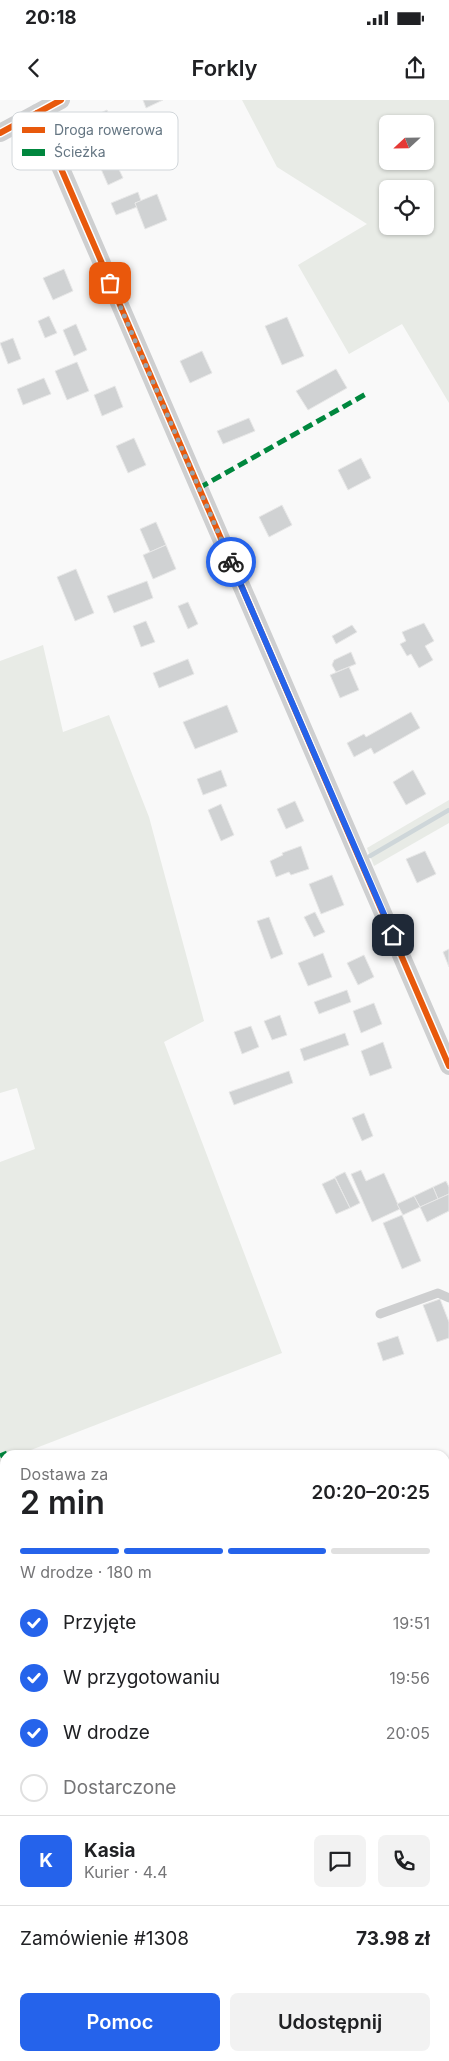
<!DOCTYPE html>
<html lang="pl">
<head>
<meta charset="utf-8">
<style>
  body { margin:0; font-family:Inter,sans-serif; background:#f2f2f2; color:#202124; height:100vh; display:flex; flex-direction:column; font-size:19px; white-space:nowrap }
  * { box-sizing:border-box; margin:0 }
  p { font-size:16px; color:#757577 }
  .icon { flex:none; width:28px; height:28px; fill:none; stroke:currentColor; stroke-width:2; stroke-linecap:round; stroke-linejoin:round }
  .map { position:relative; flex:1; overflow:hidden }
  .drawer { position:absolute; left:0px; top:1350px; width:450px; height:611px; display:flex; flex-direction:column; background:#fff; border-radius:15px 15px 0 0; box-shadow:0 1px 4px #0004 }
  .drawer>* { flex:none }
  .needle { width:32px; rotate:248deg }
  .buttons { position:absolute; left:379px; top:15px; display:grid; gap:10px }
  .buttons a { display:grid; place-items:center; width:55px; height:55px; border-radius:8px; background:#fff; box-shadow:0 1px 4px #0004; font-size:25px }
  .pin { position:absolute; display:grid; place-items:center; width:42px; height:42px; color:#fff; margin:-21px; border-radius:10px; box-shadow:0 2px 8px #0006 }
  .courier { position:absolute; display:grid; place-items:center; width:50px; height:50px; margin:-25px; border:4px solid #2563eb; border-radius:50%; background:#fff; color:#222; box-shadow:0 1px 6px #0007 }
  .headline em { font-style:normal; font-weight:600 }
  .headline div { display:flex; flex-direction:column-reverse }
  .headline { display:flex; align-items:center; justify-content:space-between; height:85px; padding:0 20px }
  h1 { font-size:32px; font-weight:600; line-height:38px }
  .bar { display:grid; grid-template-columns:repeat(4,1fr); gap:8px 5px; align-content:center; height:60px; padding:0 20px }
  .bar i { height:6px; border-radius:4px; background:#e0e0e0 }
  .bar .active { background:#2563eb }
  .bar p { grid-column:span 4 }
  .line { display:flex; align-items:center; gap:12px; padding:0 20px; border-top:1px solid #e0e0e0 }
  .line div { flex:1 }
  .round { display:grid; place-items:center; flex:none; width:52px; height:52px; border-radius:8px; background:#f2f2f2 }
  ol { padding:0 20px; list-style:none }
  li { display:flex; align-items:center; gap:15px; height:55px }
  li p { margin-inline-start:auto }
  li .icon { padding:5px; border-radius:50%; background:#2563eb; color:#fff; stroke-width:4 }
  li:last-child { color:#757577 }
  li i { width:28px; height:28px; border:2px solid #e0e0e0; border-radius:50% }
  .cta { display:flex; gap:10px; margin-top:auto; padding:10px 20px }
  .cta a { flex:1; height:58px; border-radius:8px; background:#2563eb; color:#fff; font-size:20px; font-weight:600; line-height:58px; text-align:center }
  .cta a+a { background:#f2f2f2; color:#202124 }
  .status { display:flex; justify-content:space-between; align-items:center; height:35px; padding:0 25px; background:#fff; direction:ltr }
  .status svg { height:14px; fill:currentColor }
  header { display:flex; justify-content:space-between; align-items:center; height:65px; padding:0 20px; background:#fff; font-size:22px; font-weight:600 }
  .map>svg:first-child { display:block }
</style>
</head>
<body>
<div class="status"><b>20:18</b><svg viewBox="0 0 49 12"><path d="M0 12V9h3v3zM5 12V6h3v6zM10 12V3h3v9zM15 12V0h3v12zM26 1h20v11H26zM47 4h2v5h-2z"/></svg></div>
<header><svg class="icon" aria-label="back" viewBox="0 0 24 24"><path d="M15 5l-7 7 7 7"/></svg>Forkly<svg class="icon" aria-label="share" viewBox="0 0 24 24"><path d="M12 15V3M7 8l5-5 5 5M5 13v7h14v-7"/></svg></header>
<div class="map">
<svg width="449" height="1961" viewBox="0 0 449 1961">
  <rect width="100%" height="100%" fill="#f9f9f9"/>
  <g fill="#e8ebe6" fill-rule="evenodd">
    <path d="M242,0H449V303L402,224L349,254L298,165L367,124L277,67ZM388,24H425V61H388ZM388,89H425V126H388Z"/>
    <polygon points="43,545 63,632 109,615 149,717 204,921 164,942 282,1253 18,1355 5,1355 5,1360 0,1362 0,1062 35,1049 17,988 0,993 0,561"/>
    <polygon points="449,700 449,723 374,766 367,748"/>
  </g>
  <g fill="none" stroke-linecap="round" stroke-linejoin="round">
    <polyline stroke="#ced6d9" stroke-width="4.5" points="370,756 449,710"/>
  </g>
  <g fill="#d0d2d3" stroke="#e8e8e8">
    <polygon points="143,0 163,0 146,8"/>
    <polygon points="107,10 117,35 105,40 94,16"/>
    <polygon points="116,63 123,78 108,85 101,69"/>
    <polygon points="138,92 141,101 135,103 137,107 116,115 111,103"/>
    <polygon points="157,94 167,120 145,129 135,103"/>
    <polygon points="64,169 73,191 53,200 43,178"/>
    <polygon points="49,216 57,233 45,238 38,221"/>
    <polygon points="287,217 304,256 282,265 265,226"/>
    <polygon points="76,224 87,250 74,256 63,230"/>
    <polygon points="13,238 21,259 8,264 0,243"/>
    <polygon points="202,251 212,273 190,283 180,261"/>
    <polygon points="77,262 89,291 67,300 55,271"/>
    <polygon points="336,269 347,288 308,310 296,291"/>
    <polygon points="44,278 51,294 23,305 17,289"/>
    <polygon points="115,286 123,307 102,316 94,295"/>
    <polygon points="249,318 255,331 223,344 217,331"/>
    <polygon points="134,338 146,365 128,373 116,346"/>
    <polygon points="361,358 371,378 348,390 338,370"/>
    <polygon points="282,405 292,425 269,437 259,417"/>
    <polygon points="156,422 166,445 150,452 140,429"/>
    <polygon points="166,445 176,469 153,479 143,455"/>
    <polygon points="76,469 94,513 75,521 57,477"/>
    <polygon points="147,481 153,498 114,513 107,496"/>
    <polygon points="188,502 198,524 188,529 178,506"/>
    <polygon points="146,521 155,542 141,547 133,526"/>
    <polygon points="424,523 434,541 425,546 433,560 419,568 411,554 407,556 400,544 406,541 402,532"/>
    <polygon points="352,525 357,532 336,544 332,536"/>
    <polygon points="351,552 356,564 336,572 332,565 334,560"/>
    <polygon points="188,559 194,574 159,588 153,573"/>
    <polygon points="349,567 359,590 340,598 330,575"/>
    <polygon points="227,605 238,632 195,649 183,622"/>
    <polygon points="411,612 420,628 374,654 371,648 354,657 347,643 364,634 366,637"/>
    <polygon points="221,670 227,686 203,695 197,679"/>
    <polygon points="413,670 426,694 406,705 393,682"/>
    <polygon points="295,701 304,721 286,729 277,709"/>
    <polygon points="221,704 234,735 221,741 208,710"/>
    <polygon points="301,746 309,769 291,775 289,772 276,777 270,761 283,755 282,753"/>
    <polygon points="425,751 436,774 417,783 406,759"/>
    <polygon points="332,775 344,805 321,814 309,784"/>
    <polygon points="315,812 325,832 314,837 304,817"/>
    <polygon points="269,817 283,854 271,859 257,821"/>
    <polygon points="449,849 449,867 443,852"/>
    <polygon points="323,853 332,877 308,886 298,863"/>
    <polygon points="364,855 374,877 358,885 347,863"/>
    <polygon points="347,890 351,902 319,914 314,902"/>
    <polygon points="374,903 382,924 361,933 353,911"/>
    <polygon points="280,915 287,935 272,940 264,921"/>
    <polygon points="251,926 259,947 242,954 234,932"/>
    <polygon points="345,933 349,945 304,961 300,949"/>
    <polygon points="383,942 392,968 370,976 361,951"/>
    <polygon points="289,971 293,983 234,1005 229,992"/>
    <polygon points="364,1013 373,1036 362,1041 352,1018"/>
    <polygon points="361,1070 366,1081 384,1073 400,1109 372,1122 351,1074"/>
    <polygon points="345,1072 360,1103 350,1108 335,1077"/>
    <polygon points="335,1078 350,1108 336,1114 322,1084"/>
    <polygon points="446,1081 449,1087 449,1094 438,1099 433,1087"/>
    <polygon points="433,1087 438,1099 420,1107 414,1096"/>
    <polygon points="449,1094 449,1111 427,1122 420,1107"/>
    <polygon points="414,1096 420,1107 403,1115 397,1104"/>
    <polygon points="402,1115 421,1161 402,1169 383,1123"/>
    <polygon points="440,1199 449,1222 449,1238 437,1242 423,1205"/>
    <polygon points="398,1236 404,1254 383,1261 377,1243"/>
  </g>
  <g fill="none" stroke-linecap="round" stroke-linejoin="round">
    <polyline stroke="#cecfd0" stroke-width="9" points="380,1214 438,1193 449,1198"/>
    <g stroke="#cecfd0" stroke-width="18">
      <polyline points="37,13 449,966"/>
      <polyline points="0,33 61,0"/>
      <polyline points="445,1641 449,1639"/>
      <polyline points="0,1798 5,1796"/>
    </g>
    <g stroke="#00873e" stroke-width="5" stroke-dasharray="10 5" stroke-linecap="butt">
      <polyline points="199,388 366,294"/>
      <polyline points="0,1356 7,1353"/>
      <polyline points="204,1956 205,1961"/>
    </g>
    <g stroke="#fff" stroke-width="9">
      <g id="cycleway">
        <polyline points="37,13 449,966"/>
        <polyline points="0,33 61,0"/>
      </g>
    </g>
    <use href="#cycleway" stroke="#e8590c" stroke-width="6"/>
  </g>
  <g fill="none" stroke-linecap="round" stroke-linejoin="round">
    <polyline stroke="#99a4ac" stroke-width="5" stroke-dasharray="0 9" points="110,183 231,462"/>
    <polyline stroke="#2563eb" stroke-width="6" points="231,462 393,835"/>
  </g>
  <rect x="12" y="12" width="166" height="58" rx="8" fill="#fff" stroke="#d1d6da" stroke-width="1"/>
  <rect x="22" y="27" width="23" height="6" fill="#e8590c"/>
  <rect x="22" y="49" width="23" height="7" fill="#00873e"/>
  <g font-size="14" fill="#657683">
    <text x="54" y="35">Droga rowerowa</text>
    <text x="54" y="57">Ścieżka</text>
  </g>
</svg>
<div class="buttons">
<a><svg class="needle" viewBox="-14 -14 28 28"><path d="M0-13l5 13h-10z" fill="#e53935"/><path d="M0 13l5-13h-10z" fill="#757577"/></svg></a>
<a><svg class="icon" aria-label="locate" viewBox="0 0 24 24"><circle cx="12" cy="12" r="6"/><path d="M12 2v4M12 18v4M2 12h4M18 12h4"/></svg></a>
</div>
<div class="pin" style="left:110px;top:183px;background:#ea580c"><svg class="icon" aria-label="bag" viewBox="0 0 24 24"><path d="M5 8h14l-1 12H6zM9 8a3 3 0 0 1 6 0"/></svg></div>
<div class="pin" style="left:393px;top:835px;background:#1f2937"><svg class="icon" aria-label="home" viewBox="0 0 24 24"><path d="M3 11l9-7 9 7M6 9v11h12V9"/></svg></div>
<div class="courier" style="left:231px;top:462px"><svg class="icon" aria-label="bike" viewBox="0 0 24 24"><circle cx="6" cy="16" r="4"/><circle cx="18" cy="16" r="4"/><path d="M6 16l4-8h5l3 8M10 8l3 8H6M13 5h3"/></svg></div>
<section class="drawer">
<div class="headline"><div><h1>2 min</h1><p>Dostawa za</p></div><em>20:20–20:25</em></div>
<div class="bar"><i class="active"></i><i class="active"></i><i class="active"></i><i></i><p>W drodze · 180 m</p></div>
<ol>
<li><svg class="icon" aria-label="check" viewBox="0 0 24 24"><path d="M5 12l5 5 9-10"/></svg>Przyjęte<p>19:51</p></li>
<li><svg class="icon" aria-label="check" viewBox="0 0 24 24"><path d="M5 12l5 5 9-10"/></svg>W przygotowaniu<p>19:56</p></li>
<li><svg class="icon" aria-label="check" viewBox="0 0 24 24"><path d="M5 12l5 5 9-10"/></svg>W drodze<p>20:05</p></li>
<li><i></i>Dostarczone</li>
</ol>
<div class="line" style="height:90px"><b class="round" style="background:#2563eb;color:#fff">K</b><div><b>Kasia</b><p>Kurier · 4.4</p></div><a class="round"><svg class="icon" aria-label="chat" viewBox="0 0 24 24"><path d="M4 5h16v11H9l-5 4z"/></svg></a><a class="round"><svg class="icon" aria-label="phone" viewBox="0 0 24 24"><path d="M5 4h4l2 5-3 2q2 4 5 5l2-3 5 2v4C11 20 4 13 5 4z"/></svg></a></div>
<div class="line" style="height:65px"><div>Zamówienie #1308</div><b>73.98 zł</b></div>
<div class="cta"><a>Pomoc</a><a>Udostępnij</a></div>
</section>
</div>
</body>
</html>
